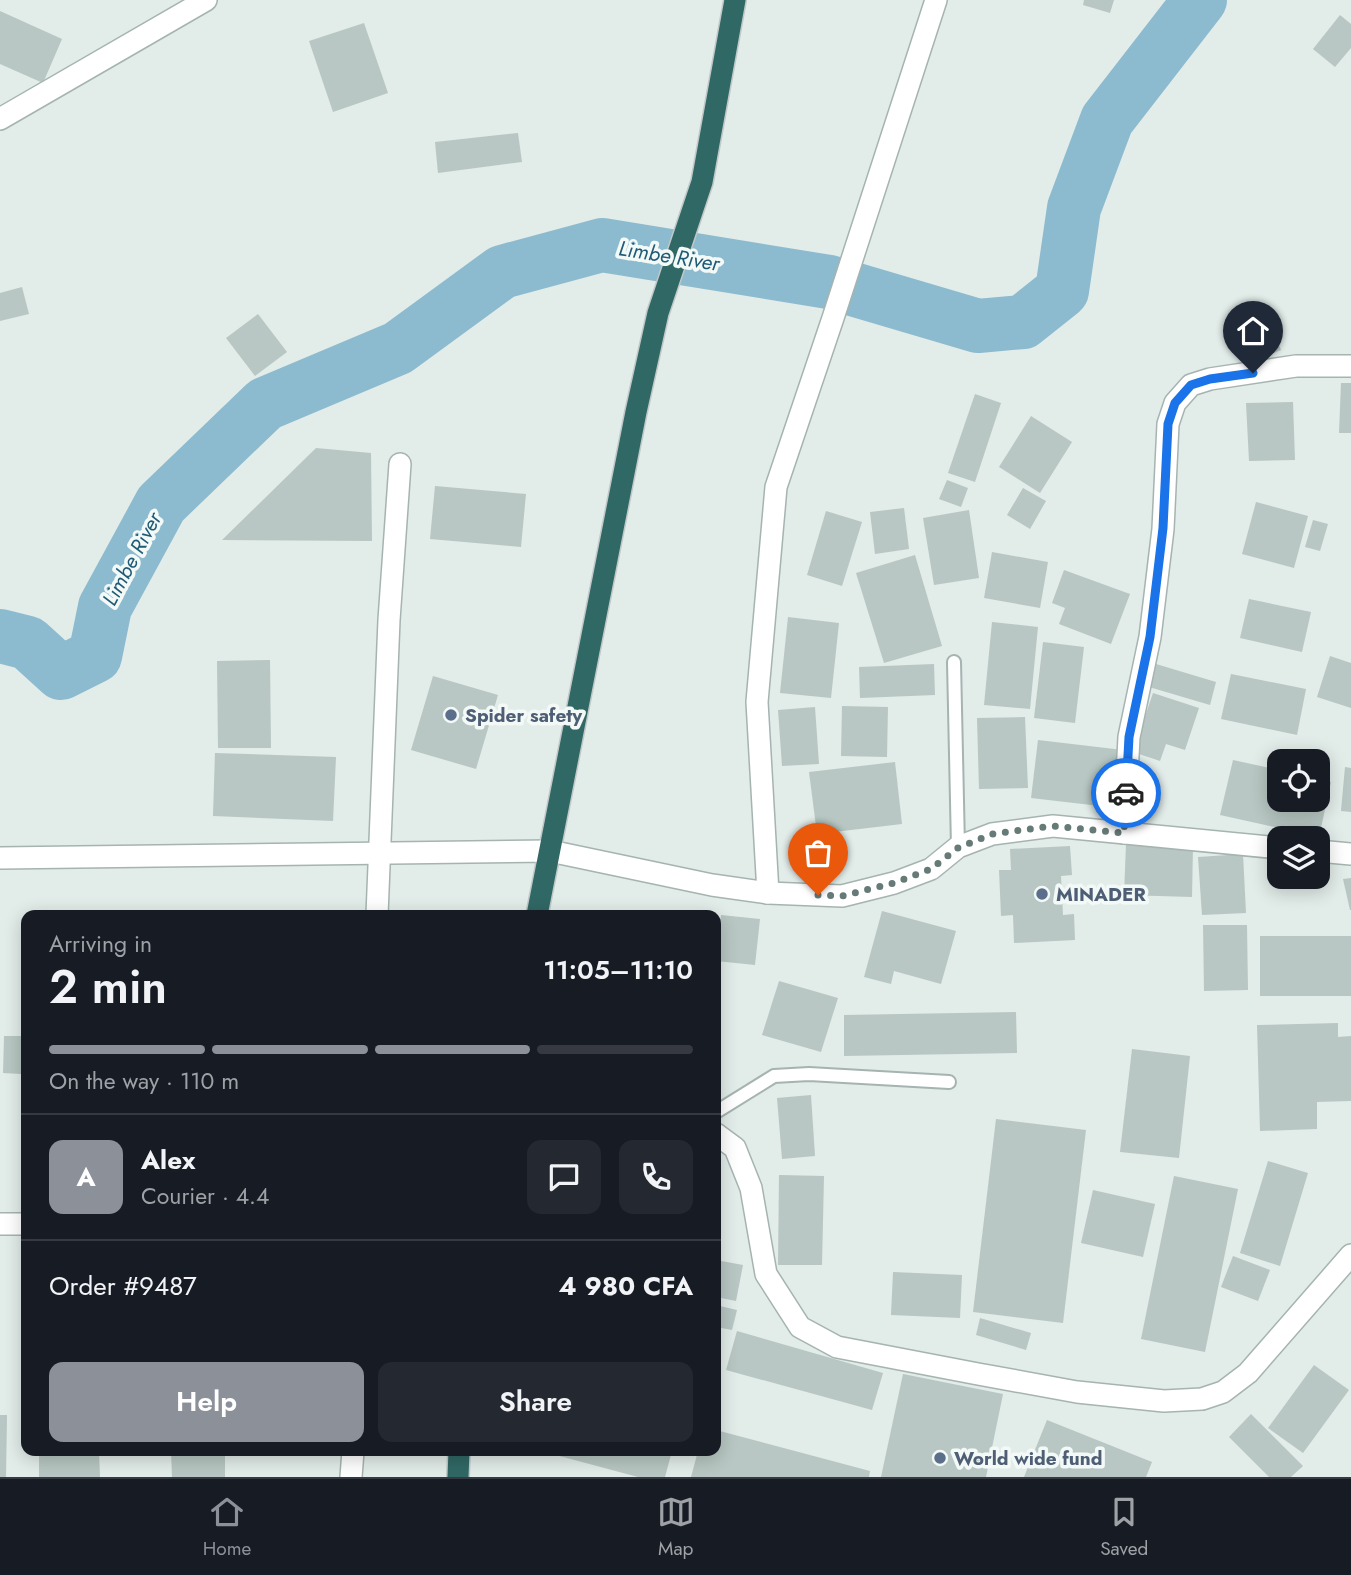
<!DOCTYPE html>
<html lang="en">
<head>
<meta charset="utf-8">
<style>
  body { margin:0; font-family:Jost,sans-serif; background:#242831; color:#f1f3f6; height:100vh; display:flex; flex-direction:column; font-size:26px; white-space:nowrap }
  * { box-sizing:border-box; margin:0 }
  p { font-size:23px; color:#9ea1a6 }
  .icon { flex:none; width:38px; height:38px; fill:none; stroke:currentColor; stroke-width:2; stroke-linecap:round; stroke-linejoin:round }
  .map { position:relative; flex:1; overflow:hidden }
  .sheet { position:absolute; left:21px; top:910px; width:700px; height:546px; display:flex; flex-direction:column; background:#171b24; border-radius:14px; box-shadow:0 4px 18px #0003 }
  .sheet>* { flex:none }
  .fabs { position:absolute; left:1267px; top:749px; display:grid; gap:14px }
  .fabs a { display:grid; place-items:center; width:63px; height:63px; border-radius:14px; background:#171b24; box-shadow:0 4px 18px #0003; font-size:35px }
  .pin { position:absolute; display:grid; place-items:center; width:60px; height:60px; color:#fff; margin:-72px -30px; border-radius:50% 50% 50% 0; rotate:-45deg; box-shadow:0 0 7px #0007 }
  .pin .icon { rotate:45deg }
  .courier { position:absolute; display:grid; place-items:center; width:70px; height:70px; margin:-35px; border:5px solid #1a73e8; border-radius:50%; background:#fff; color:#222; box-shadow:0 2px 9px #0007 }
  .headline em { font-style:normal; font-weight:600 }
  .headline div { display:flex; flex-direction:column-reverse }
  .headline { display:flex; align-items:center; justify-content:space-between; height:119px; padding:0 28px }
  h1 { font-size:46px; font-weight:600; line-height:52px }
  .bar { display:grid; grid-template-columns:repeat(4,1fr); gap:10px 7px; align-content:center; height:84px; padding:0 28px }
  .bar i { height:9px; border-radius:5px; background:#363941 }
  .bar .current { background:#8c9099 }
  .bar p { grid-column:span 4 }
  .line { display:flex; align-items:center; gap:18px; padding:0 28px; border-top:2px solid #363941 }
  .line div { flex:1 }
  .round { display:grid; place-items:center; flex:none; width:74px; height:74px; border-radius:14px; background:#242831 }
  .button { display:flex; gap:14px; margin-top:auto; padding:14px 28px }
  .button a { flex:1; height:80px; border-radius:14px; background:#8c9099; color:#fff; font-size:28px; font-weight:600; line-height:80px; text-align:center }
  .button a+a { background:#242831; color:#f1f3f6 }
  .menu { display:flex; justify-content:space-around; align-items:center; height:98px; border-top:2px solid #363941; background:#171b24; font-size:19px; color:#9ea1a6 }
  .menu a { display:grid; justify-items:center; gap:4px }
  .menu .current { color:#8c9099 }
  .map>svg:first-child { display:block }
</style>
</head>
<body>
<div class="map">
<svg width="1351" height="1477" viewBox="0 0 1351 1477">
  <rect width="100%" height="100%" fill="#e2ece9"/>
  <g fill="none" stroke-linecap="round" stroke-linejoin="round">
    <polyline stroke="#8cbacf" stroke-width="54" points="0,636 28,643 61,673 95,656 105,607 161,504 265,404 398,348 502,272 602,245 829,282 978,326 1023,322 1062,291 1074,208 1107,120 1200,0"/>
  </g>
  <g fill="#b8c7c3">
    <polygon points="1084,0 1114,0 1110,13 1083,5"/>
    <polygon points="0,11 62,39 43,83 0,64"/>
    <polygon points="1340,15 1351,24 1351,48 1335,67 1313,49"/>
    <polygon points="364,23 388,93 333,112 309,41"/>
    <polygon points="518,133 522,162 438,173 435,142"/>
    <polygon points="22,287 29,314 0,321 0,293"/>
    <polygon points="258,314 287,352 255,376 226,338"/>
    <polygon points="1271,324 1281,350 1254,361 1243,335"/>
    <polygon points="1341,383 1351,383 1351,433 1339,433"/>
    <polygon points="975,394 1001,403 975,482 948,473"/>
    <polygon points="1293,402 1295,460 1249,461 1246,403"/>
    <polygon points="1031,416 1072,442 1040,493 999,467"/>
    <polygon points="316,448 371,453 372,541 222,540"/>
    <polygon points="947,480 968,488 961,507 939,499"/>
    <polygon points="435,486 526,494 521,547 430,539"/>
    <polygon points="1023,488 1046,501 1030,529 1007,515"/>
    <polygon points="1256,502 1308,516 1294,568 1242,554"/>
    <polygon points="904,508 909,549 875,554 870,512"/>
    <polygon points="969,510 979,578 934,585 923,518"/>
    <polygon points="826,511 862,522 842,586 807,575"/>
    <polygon points="1313,520 1328,524 1320,551 1305,547"/>
    <polygon points="992,552 1048,562 1040,608 984,598"/>
    <polygon points="915,555 942,646 884,663 856,573"/>
    <polygon points="1064,570 1130,594 1111,644 1059,624 1065,608 1052,603"/>
    <polygon points="1249,599 1311,612 1302,652 1240,638"/>
    <polygon points="788,617 839,623 831,698 780,693"/>
    <polygon points="992,622 1038,627 1030,709 984,705"/>
    <polygon points="1043,642 1084,647 1075,723 1034,718"/>
    <polygon points="1330,656 1351,663 1351,708 1317,697"/>
    <polygon points="270,660 271,748 218,748 217,661"/>
    <polygon points="934,664 935,695 860,698 859,667"/>
    <polygon points="1156,664 1216,682 1210,705 1149,687"/>
    <polygon points="1231,674 1306,689 1297,735 1221,719"/>
    <polygon points="433,676 498,695 476,769 411,750"/>
    <polygon points="1153,693 1199,708 1185,750 1166,744 1160,761 1133,752"/>
    <polygon points="842,706 888,707 887,757 841,756"/>
    <polygon points="815,707 819,764 782,766 778,710"/>
    <polygon points="1025,717 1028,788 979,789 977,718"/>
    <polygon points="1038,740 1123,750 1117,808 1031,798"/>
    <polygon points="215,753 336,757 333,821 213,816"/>
    <polygon points="1233,760 1279,770 1279,800 1318,800 1318,779 1331,782 1319,837 1220,815"/>
    <polygon points="895,762 902,824 817,834 809,772"/>
    <polygon points="1345,767 1351,768 1351,812 1341,811"/>
    <polygon points="1126,844 1193,846 1192,897 1124,895"/>
    <polygon points="1070,846 1072,875 1061,876 1063,915 1074,914 1075,940 1014,943 1013,915 1001,916 999,870 1011,870 1010,849"/>
    <polygon points="1243,854 1246,913 1202,915 1198,857"/>
    <polygon points="1351,878 1351,910 1350,910 1343,879"/>
    <polygon points="882,911 956,931 941,984 894,971 891,984 864,977"/>
    <polygon points="721,915 760,919 755,965 716,961"/>
    <polygon points="1203,925 1247,925 1248,990 1204,991"/>
    <rect x="1260" y="936" width="91" height="60"/>
    <polygon points="779,981 838,998 821,1052 762,1035"/>
    <polygon points="1016,1012 1017,1053 844,1056 844,1015"/>
    <polygon points="1338,1023 1338,1037 1351,1036 1351,1101 1317,1102 1317,1129 1260,1131 1257,1025"/>
    <polygon points="4,1036 26,1036 26,1094 21,1094 21,1074 3,1073"/>
    <polygon points="1132,1049 1190,1056 1179,1158 1120,1152"/>
    <polygon points="811,1095 815,1156 782,1159 777,1098"/>
    <polygon points="996,1119 1086,1130 1063,1323 973,1312"/>
    <polygon points="1268,1161 1308,1173 1280,1266 1240,1253"/>
    <polygon points="779,1175 824,1176 822,1265 778,1265"/>
    <polygon points="1174,1176 1238,1189 1205,1352 1141,1339"/>
    <polygon points="1093,1190 1155,1204 1143,1257 1081,1243"/>
    <polygon points="24,1241 26,1242 26,1329 22,1329"/>
    <polygon points="1233,1256 1270,1270 1258,1301 1221,1287"/>
    <polygon points="716,1260 743,1265 736,1301 716,1297"/>
    <polygon points="893,1272 962,1275 960,1318 891,1315"/>
    <polygon points="716,1305 737,1310 732,1330 716,1327"/>
    <polygon points="980,1318 1031,1333 1026,1350 976,1335"/>
    <polygon points="737,1331 883,1373 872,1410 726,1370"/>
    <polygon points="1314,1365 1349,1390 1303,1453 1268,1428"/>
    <polygon points="903,1374 1003,1394 986,1477 881,1477"/>
    <polygon points="1251,1414 1303,1466 1291,1477 1269,1477 1229,1437"/>
    <polygon points="0,1415 7,1415 6,1477 0,1477"/>
    <polygon points="1047,1420 1152,1462 1146,1477 1024,1477"/>
    <polygon points="716,1430 870,1471 869,1477 691,1477 698,1451 716,1451"/>
    <polygon points="39,1451 99,1451 100,1477 39,1477"/>
    <polygon points="171,1451 225,1451 225,1477 172,1477"/>
    <polygon points="553,1451 672,1451 665,1477 638,1477 552,1454"/>
  </g>
  <g fill="none" stroke-linecap="round" stroke-linejoin="round">
    <g stroke="#a5b4b1" stroke-width="16">
      <g id="lane">
        <polyline points="954,662 958,847"/>
        <polyline points="716,1112 774,1076 809,1074 949,1082"/>
      </g>
    </g>
    <g stroke="#a5b4b1" stroke-width="24">
      <g id="street">
        <polyline points="0,119 206,0"/>
        <polyline points="1124,833 1129,737 1150,637 1163,529 1168,424 1175,403 1191,385 1210,379 1296,366 1351,366"/>
        <polyline points="1318,851 1351,854"/>
        <polyline points="0,858 550,851 712,885 768,893 842,896 894,883 931,869 958,847 992,834 1053,826 1279,848"/>
        <polyline points="768,893 757,702 776,487 833,318 936,0"/>
        <polyline points="377,915 389,620 400,464"/>
        <polyline points="716,1134 735,1148 751,1188 766,1274 800,1327 837,1347 978,1374 1077,1392 1164,1401 1202,1399 1223,1392 1248,1373 1351,1255"/>
        <polyline points="0,1224 26,1224"/>
        <polyline points="351,1477 353,1451"/>
      </g>
    </g>
    <g stroke="#c1c8c8" stroke-width="24">
      <g id="highway">
        <polyline points="537,915 636,412 658,313 702,182 735,0"/>
        <polyline points="458,1477 459,1451"/>
      </g>
    </g>
    <use href="#lane" stroke="#fff" stroke-width="12"/>
    <use href="#street" stroke="#fff" stroke-width="21"/>
    <use href="#highway" stroke="#306865" stroke-width="21"/>
  </g>
  <g fill="none" stroke-linecap="round" stroke-linejoin="round">
    <polyline stroke="#667a77" stroke-width="7" stroke-dasharray="0 12.6" points="818,895 842,896 894,883 931,869 958,848 992,834 1053,826 1124,833 1126,793"/>
    <polyline stroke="#1a73e8" stroke-width="9" points="1126,793 1129,737 1150,637 1163,528 1168,424 1175,403 1191,385 1210,379 1253,373"/>
  </g>
  <g fill="#5c6f8a" stroke="#f3f9f7" stroke-width="2.5">
    <circle cx="451" cy="715" r="7"/>
    <circle cx="1042" cy="894" r="7"/>
    <circle cx="940" cy="1458" r="7"/>
  </g>
  <g text-anchor="middle" stroke-width="7" stroke-linejoin="round" paint-order="stroke">
    <g font-size="19" font-weight="bold" fill="#4e5e75" stroke="#f3f9f7" text-anchor="start">
      <text x="465" y="722">Spider safety</text>
      <text x="1056" y="901">MINADER</text>
      <text x="954" y="1465">World wide fund</text>
    </g>
    <g font-size="21" font-style="italic" fill="#1f5a76" stroke="#f3f9f7">
      <text transform="translate(669 256) rotate(9)" y="7">Limbe River</text>
      <text transform="translate(132 559) rotate(-62)" y="7">Limbe River</text>
    </g>
  </g>
</svg>
<div class="fabs">
<a><svg class="icon" aria-label="locate" viewBox="0 0 24 24"><circle cx="12" cy="12" r="6"/><path d="M12 2v4M12 18v4M2 12h4M18 12h4"/></svg></a>
<a><svg class="icon" aria-label="layers" viewBox="0 0 24 24"><path d="M12 4l9 5-9 5-9-5zM3 14l9 5 9-5"/></svg></a>
</div>
<div class="pin" style="left:818px;top:895px;background:#ea580c"><svg class="icon" aria-label="bag" viewBox="0 0 24 24"><path d="M5 8h14l-1 12H6zM9 8a3 3 0 0 1 6 0"/></svg></div>
<div class="pin" style="left:1253px;top:373px;background:#1f2937"><svg class="icon" aria-label="home" viewBox="0 0 24 24"><path d="M3 11l9-7 9 7M6 9v11h12V9"/></svg></div>
<div class="courier" style="left:1126px;top:793px"><svg class="icon" aria-label="car" viewBox="0 0 24 24"><path d="M5 17H2v-5l4-1 3-4h7l3 4 3 1v5h-3M9 17h6M6 11h13"/><circle cx="7" cy="17" r="2"/><circle cx="17" cy="17" r="2"/></svg></div>
<section class="sheet">
<div class="headline"><div><h1>2 min</h1><p>Arriving in</p></div><em>11:05–11:10</em></div>
<div class="bar"><i class="current"></i><i class="current"></i><i class="current"></i><i></i><p>On the way · 110 m</p></div>
<div class="line" style="height:126px"><b class="round" style="background:#8c9099;color:#fff">A</b><div><b>Alex</b><p>Courier · 4.4</p></div><a class="round"><svg class="icon" aria-label="chat" viewBox="0 0 24 24"><path d="M4 5h16v11H9l-5 4z"/></svg></a><a class="round"><svg class="icon" aria-label="phone" viewBox="0 0 24 24"><path d="M5 4h4l2 5-3 2q2 4 5 5l2-3 5 2v4C11 20 4 13 5 4z"/></svg></a></div>
<div class="line" style="height:91px"><div>Order #9487</div><b>4 980 CFA</b></div>
<div class="button"><a>Help</a><a>Share</a></div>
</section>
</div>
<nav class="menu">
<a class="current"><svg class="icon" aria-label="home" viewBox="0 0 24 24"><path d="M3 11l9-7 9 7M6 9v11h12V9"/></svg>Home</a>
<a><svg class="icon" aria-label="map" viewBox="0 0 24 24"><path d="M3 6l6-2 6 2 6-2v14l-6 2-6-2-6 2zM9 4v14M15 6v14"/></svg>Map</a>
<a><svg class="icon" aria-label="saved" viewBox="0 0 24 24"><path d="M7 4h10v16l-5-4-5 4z"/></svg>Saved</a>
</nav>
</body>
</html>
